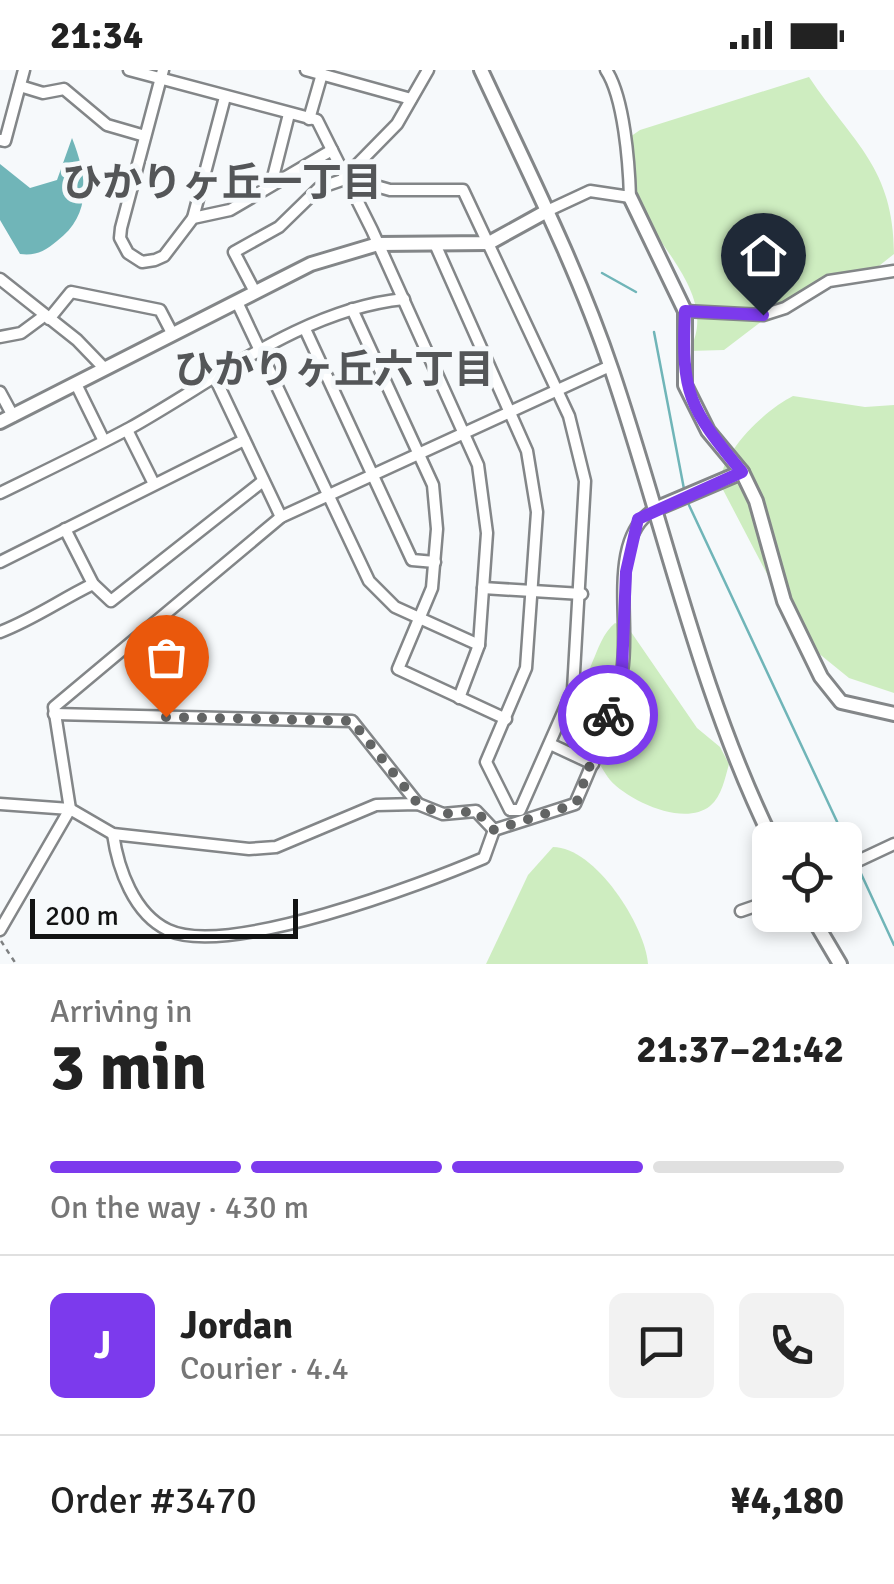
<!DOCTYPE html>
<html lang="en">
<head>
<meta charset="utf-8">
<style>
  body { margin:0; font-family:Signika,"Noto Sans JP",sans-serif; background:#f2f2f2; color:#222; height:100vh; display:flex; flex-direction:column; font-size:38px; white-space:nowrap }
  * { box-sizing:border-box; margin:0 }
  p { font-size:32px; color:#767676 }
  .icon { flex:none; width:55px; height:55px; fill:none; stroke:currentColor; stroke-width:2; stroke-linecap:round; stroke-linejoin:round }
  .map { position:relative; height:894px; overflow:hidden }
  .panel { display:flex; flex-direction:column; background:#fff; flex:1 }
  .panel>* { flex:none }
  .tools { position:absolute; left:752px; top:752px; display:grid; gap:20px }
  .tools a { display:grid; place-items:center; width:110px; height:110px; border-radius:15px; background:#fff; box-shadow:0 5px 15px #0003; font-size:50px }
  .scale { position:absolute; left:30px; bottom:25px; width:268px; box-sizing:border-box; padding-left:10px; border:5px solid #121313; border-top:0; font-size:28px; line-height:35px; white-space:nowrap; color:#121313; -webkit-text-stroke:8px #f6f9fb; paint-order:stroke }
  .pin { position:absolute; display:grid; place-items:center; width:85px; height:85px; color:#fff; margin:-102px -42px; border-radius:50% 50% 50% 0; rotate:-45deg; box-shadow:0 0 10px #0007 }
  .pin .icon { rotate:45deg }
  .courier { position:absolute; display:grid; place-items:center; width:100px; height:100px; margin:-50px; border:8px solid #7c3aed; border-radius:50%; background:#fff; color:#222; box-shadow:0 2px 12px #0007 }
  .summary em { font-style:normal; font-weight:700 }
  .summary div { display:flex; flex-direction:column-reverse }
  .summary { display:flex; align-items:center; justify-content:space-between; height:170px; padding:0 50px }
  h1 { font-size:65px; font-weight:700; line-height:75px }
  .bar { display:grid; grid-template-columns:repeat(4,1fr); gap:15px 10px; align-content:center; height:120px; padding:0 50px }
  .bar i { height:12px; border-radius:8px; background:#e0e0e0 }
  .bar .on { background:#7c3aed }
  .bar p { grid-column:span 4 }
  .line { display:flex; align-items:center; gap:25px; padding:0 50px; border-top:2px solid #e0e0e0 }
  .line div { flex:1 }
  .round { display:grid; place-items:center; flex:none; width:105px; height:105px; border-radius:15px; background:#f2f2f2 }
  .status { display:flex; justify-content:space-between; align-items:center; height:70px; padding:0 50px; background:#fff; direction:ltr }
  .status svg { height:28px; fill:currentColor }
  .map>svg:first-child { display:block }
</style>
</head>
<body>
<div class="status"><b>21:34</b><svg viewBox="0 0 49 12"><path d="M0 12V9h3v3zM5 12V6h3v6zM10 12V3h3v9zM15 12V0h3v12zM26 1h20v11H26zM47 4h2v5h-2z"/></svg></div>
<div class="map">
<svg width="894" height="894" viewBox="0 0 894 894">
  <rect width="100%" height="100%" fill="#f6f9fb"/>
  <g fill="#ceedc0">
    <path d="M809,7C853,73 894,98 894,184L865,207L840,212L774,242L724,280L689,281C722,223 647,170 629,116C624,103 627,83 627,69L640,60Z"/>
    <path d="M793,326L865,337L894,335V623L849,608L801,569L720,414C721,382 765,340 793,326Z"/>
    <path d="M615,553L629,559L697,658L720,677L729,694C725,708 722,726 710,736C684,757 629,731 610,710C600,698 583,662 580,646C578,630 586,608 592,593C598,579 603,563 615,553Z"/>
    <path d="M553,777C595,777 645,855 648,894H486L528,805Z"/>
  </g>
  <path fill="#70b5b8" d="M72,68C87,106 93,144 57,171C45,181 36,186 20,184L0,150V94L30,118L57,110Z"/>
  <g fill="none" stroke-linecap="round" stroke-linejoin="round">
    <g stroke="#70b5b8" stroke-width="2.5">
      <polyline points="602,203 636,222"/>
      <polyline points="654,262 684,419"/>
      <polyline points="688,433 854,788"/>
      <polyline points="857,795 894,875"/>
    </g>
    <g stroke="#838688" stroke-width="15">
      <g id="minor">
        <polyline points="129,0 317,50 372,160 478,395 487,463 479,575 459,628"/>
        <polyline points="163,0 121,158 120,168 128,183 142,192 155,190 164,186 193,148 230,140 332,80"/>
        <polyline points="306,0 411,29"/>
        <polyline points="20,16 43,23 64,19 107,55 145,66"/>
        <polyline points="309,49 322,4"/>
        <polyline points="0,70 5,71 24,0"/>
        <polyline points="347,105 397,54 428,0"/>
        <polyline points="271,115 289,44"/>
        <path d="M547,141L590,121L630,127C629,93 624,27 606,0"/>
        <polyline points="193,148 225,27"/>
        <polyline points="0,209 77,270 104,298"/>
        <polyline points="255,222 234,182 279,157 319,118 348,108 390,120 463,120 569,346 585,411 573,620 520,740 510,740 486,692 526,598 537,442 527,381 435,174"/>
        <polyline points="237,232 369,511 395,537 479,575"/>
        <polyline points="352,239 433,415 437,459 432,518 398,599 506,649"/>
        <polyline points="685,241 763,245 785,238 829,211 894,201"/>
        <polyline points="49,249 71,222 160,240 172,263"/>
        <polyline points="305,259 412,490 435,492"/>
        <polyline points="0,267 21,263 44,246"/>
        <polyline points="215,308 281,447"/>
        <polyline points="76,314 104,371"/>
        <polyline points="0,322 13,346"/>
        <polyline points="127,360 154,414"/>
        <path d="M0,423C43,402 87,381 130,358C216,310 303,239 404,229"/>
        <polyline points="65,459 93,514 111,531 263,411"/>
        <polyline points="0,492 244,370"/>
        <polyline points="483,518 582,524"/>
        <path d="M0,562C34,549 60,530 93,514"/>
        <polyline points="54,644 352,651 418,734"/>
        <polyline points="550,674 593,694"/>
        <polyline points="0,734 70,739 113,764 249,779 276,777 376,735 418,734 443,744 476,741 494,760"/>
        <path d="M494,760L575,734C593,692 614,646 622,601C631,553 606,468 655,439"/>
        <path d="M113,764C118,799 134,844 168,860C228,888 423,814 484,788L494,760"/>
        <polyline points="845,797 894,774"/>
        <polyline points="741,841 770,831"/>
        <polyline points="0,860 70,739 54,637 281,447 610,296"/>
      </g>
    </g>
    <g stroke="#838688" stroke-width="18">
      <g id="tertiary">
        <path d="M481,0C527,99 577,197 612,301C665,458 699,621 772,770"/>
        <polyline points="630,127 685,241 685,315 708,361 742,402 756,431 784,531 821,607 841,632 894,644"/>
        <polyline points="0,352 311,194 378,174 489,173 547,141"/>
        <polyline points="655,439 742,402"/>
        <polyline points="811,845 840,894"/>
      </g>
    </g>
    <polyline stroke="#7e8081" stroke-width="2.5" stroke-dasharray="5 5" stroke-linecap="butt" points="1,871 16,894"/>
    <use href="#minor" stroke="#fff" stroke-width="10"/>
    <use href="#tertiary" stroke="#fff" stroke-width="12"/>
  </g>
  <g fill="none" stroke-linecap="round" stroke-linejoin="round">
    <polyline stroke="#626464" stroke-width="10" stroke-dasharray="0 18" points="166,647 352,651 418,734 443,744 476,741 494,760 576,734 608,645"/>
    <path stroke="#7c3aed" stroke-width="12" d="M608,645L622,600L626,502L638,449L742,402C689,338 681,324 685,241L763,245"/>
  </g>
  <g text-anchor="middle" stroke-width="10" stroke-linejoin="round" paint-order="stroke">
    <g font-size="40" font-weight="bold" fill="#545658" stroke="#f6f9fb">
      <text x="222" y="126">ひかりヶ丘一丁目</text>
      <text x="334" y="313">ひかりヶ丘六丁目</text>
    </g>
  </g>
</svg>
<div class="tools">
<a><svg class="icon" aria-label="locate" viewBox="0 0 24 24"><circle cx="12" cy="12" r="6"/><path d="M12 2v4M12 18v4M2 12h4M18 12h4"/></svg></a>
</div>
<div class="scale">200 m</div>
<div class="pin" style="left:166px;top:647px;background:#ea580c"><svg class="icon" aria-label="bag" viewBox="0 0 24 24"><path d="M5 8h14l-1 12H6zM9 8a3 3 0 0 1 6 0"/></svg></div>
<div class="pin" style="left:763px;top:245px;background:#1f2937"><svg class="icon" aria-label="home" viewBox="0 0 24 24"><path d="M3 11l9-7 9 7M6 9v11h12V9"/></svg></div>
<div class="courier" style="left:608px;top:645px"><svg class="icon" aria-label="bike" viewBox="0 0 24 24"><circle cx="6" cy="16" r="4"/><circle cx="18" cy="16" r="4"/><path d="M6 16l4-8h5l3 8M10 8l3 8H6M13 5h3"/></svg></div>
</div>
<section class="panel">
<div class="summary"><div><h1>3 min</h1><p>Arriving in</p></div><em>21:37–21:42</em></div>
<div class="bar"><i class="on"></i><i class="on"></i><i class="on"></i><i></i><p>On the way · 430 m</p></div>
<div class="line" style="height:180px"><b class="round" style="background:#7c3aed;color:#fff">J</b><div><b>Jordan</b><p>Courier · 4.4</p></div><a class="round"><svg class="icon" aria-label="chat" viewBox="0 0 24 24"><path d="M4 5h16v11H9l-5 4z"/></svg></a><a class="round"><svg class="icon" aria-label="phone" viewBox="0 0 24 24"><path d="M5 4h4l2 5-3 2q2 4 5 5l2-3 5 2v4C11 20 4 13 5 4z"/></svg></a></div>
<div class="line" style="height:130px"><div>Order #3470</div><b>¥4,180</b></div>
</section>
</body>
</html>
